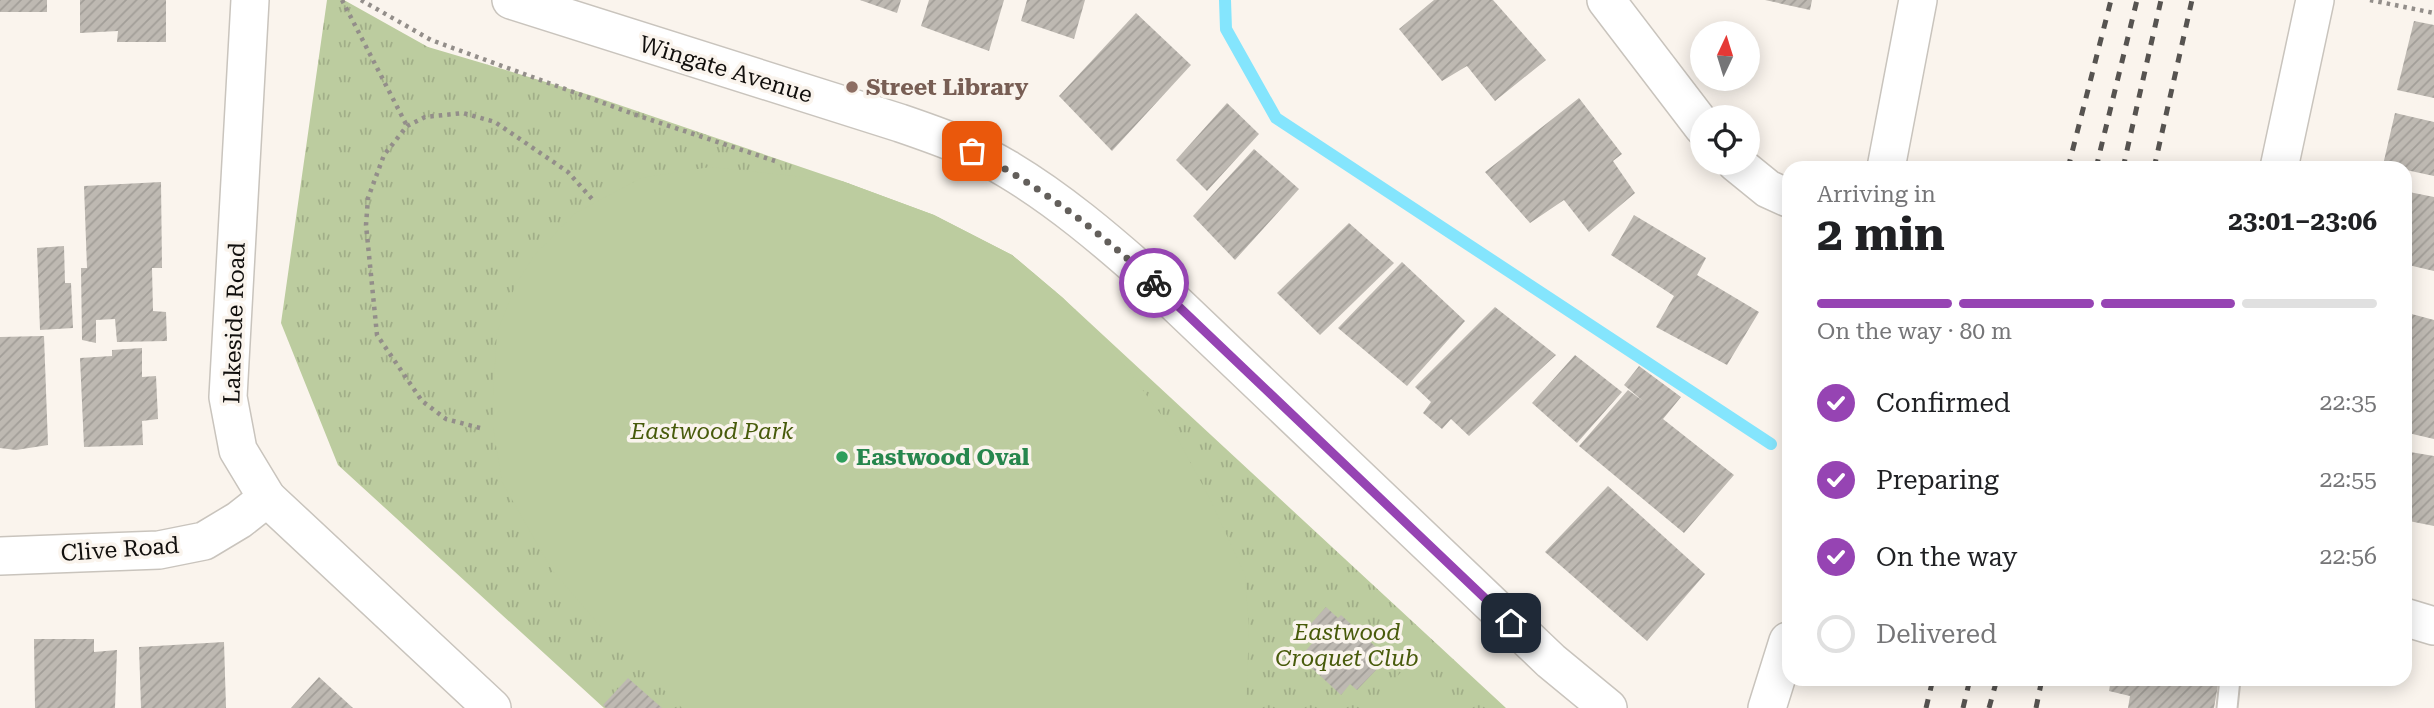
<!DOCTYPE html>
<html lang="en">
<head>
<meta charset="utf-8">
<style>
  body { margin:0; font-family:"Roboto Serif",serif; background:#f6f6f6; color:#202124; height:100vh; display:flex; flex-direction:column; font-size:26px; white-space:nowrap }
  * { box-sizing:border-box; margin:0 }
  p { font-size:23px; color:#757577 }
  .icon { flex:none; width:38px; height:38px; fill:none; stroke:currentColor; stroke-width:2; stroke-linecap:round; stroke-linejoin:round }
  .map { position:relative; flex:1; overflow:hidden }
  .side { position:absolute; left:1782px; top:161px; width:630px; height:525px; display:flex; flex-direction:column; background:#fff; border-radius:21px; box-shadow:0 4px 18px #0003 }
  .side>* { flex:none }
  .needle { width:46px; rotate:4deg }
  .tools { position:absolute; left:1690px; top:21px; display:grid; gap:14px }
  .tools a { display:grid; place-items:center; width:70px; height:70px; border-radius:50%; background:#fff; box-shadow:0 4px 18px #0003; font-size:35px }
  .pin { position:absolute; display:grid; place-items:center; width:60px; height:60px; color:#fff; margin:-30px; border-radius:14px; box-shadow:0 4px 10px #0006 }
  .courier { position:absolute; display:grid; place-items:center; width:70px; height:70px; margin:-35px; border:5px solid #9644b3; border-radius:50%; background:#fff; color:#222; box-shadow:0 2px 9px #0007 }
  .overview em { font-style:normal; font-weight:700 }
  .overview div { display:flex; flex-direction:column-reverse }
  .overview { display:flex; align-items:center; justify-content:space-between; height:119px; padding:0 35px }
  h1 { font-size:46px; font-weight:700; line-height:52px }
  .bar { display:grid; grid-template-columns:repeat(4,1fr); gap:10px 7px; align-content:center; height:84px; padding:0 35px }
  .bar i { height:9px; border-radius:5px; background:#e0e0e0 }
  .bar .active { background:#9644b3 }
  .bar p { grid-column:span 4 }
  ol { padding:0 35px; list-style:none }
  li { display:flex; align-items:center; gap:21px; height:77px }
  li p { margin-inline-start:auto }
  li .icon { padding:7px; border-radius:50%; background:#9644b3; color:#fff; stroke-width:4 }
  li:last-child { color:#757577 }
  li i { width:38px; height:38px; border:4px solid #e0e0e0; border-radius:50% }
  .map>svg:first-child { display:block }
</style>
</head>
<body>
<div class="map">
<svg width="2434" height="708" viewBox="0 0 2434 708">
  <defs>
    <pattern id="park-tufts" width="24" height="20" patternUnits="userSpaceOnUse" patternTransform="scale(1.75)"><rect width="24" height="20" fill="#bccc9f"/><path d="M3 7l-1-3M5 7V3M7 7l1-3M15 17l-1-3M17 17v-4M19 17l1-3" fill="none" stroke="#a1ae88"/></pattern>
    <pattern id="building-hatch" width="6" height="6" patternUnits="userSpaceOnUse" patternTransform="scale(1.75)"><rect width="6" height="6" fill="#beb9b2"/><path d="M-1 1l2-2M0 6l6-6M5 7l2-2" fill="none" stroke="#a29e98"/></pattern>
  </defs>
  <rect width="100%" height="100%" fill="#faf4ed"/>
  <polygon fill="url(#park-tufts)" points="327,0 344,0 428,47 593,96 842,181 934,215 1012,255 1063,298 1506,708 604,708 338,465 281,323"/>
  <g fill="#bccc9f">
    <polygon points="710,167 842,181 934,215 1012,255 1063,298 1115,353 1174,432 1209,497 1245,575 1249,627 1246,708 682,708 601,627 552,570 502,482 493,427 493,395 497,332 516,284 534,256 574,214 641,178"/>
    <polygon points="1413,659 1467,708 1368,708"/>
  </g>
  <g fill="none" stroke-linecap="round" stroke-linejoin="round">
    <polyline stroke="#84e5fd" stroke-width="12" points="1225,0 1226,29 1276,118 1771,444"/>
  </g>
  <g fill="url(#building-hatch)">
    <rect x="0" y="0" width="47" height="12"/>
    <polygon points="80,0 166,0 166,42 117,42 118,31 80,33"/>
    <polygon points="860,0 901,0 897,13"/>
    <polygon points="929,0 1004,0 989,51 921,26"/>
    <polygon points="1027,0 1085,0 1074,39 1021,21"/>
    <polygon points="1434,0 1493,0 1546,60 1495,101 1467,66 1442,81 1399,29"/>
    <polygon points="1765,0 1812,0 1810,10"/>
    <polygon points="1136,13 1191,65 1112,151 1059,96"/>
    <polygon points="2414,21 2434,25 2434,98 2397,90"/>
    <polygon points="1579,98 1622,154 1613,161 1635,193 1589,232 1564,200 1530,223 1485,172"/>
    <polygon points="1227,103 1259,134 1207,191 1176,160"/>
    <polygon points="2395,113 2434,122 2434,176 2383,165"/>
    <polygon points="1254,149 1299,189 1235,260 1193,216"/>
    <polygon points="161,182 162,268 152,268 153,311 166,312 167,341 117,342 115,319 96,320 96,343 82,340 81,268 87,268 84,186"/>
    <polygon points="2404,191 2434,197 2434,271 2404,264"/>
    <polygon points="1634,215 1706,258 1697,275 1759,312 1727,365 1656,327 1674,296 1611,255"/>
    <polygon points="1349,223 1394,263 1320,335 1277,293"/>
    <polygon points="64,246 65,283 71,283 73,328 40,330 37,248"/>
    <polygon points="1402,262 1465,321 1407,386 1338,328"/>
    <polygon points="1495,307 1556,355 1469,436 1451,419 1442,429 1423,413 1431,402 1415,387"/>
    <polygon points="2404,312 2434,320 2434,439 2404,432"/>
    <polygon points="44,336 48,445 16,450 0,448 0,337"/>
    <polygon points="142,348 142,377 156,376 158,419 142,421 143,445 84,447 80,358 112,356 112,350"/>
    <polygon points="1575,355 1622,392 1577,443 1532,403"/>
    <polygon points="1639,366 1681,397 1663,419 1734,475 1684,533 1579,446 1628,390 1643,401 1624,385"/>
    <polygon points="2404,451 2434,456 2434,526 2404,520"/>
    <polygon points="1608,486 1705,574 1647,641 1545,552"/>
    <polygon points="1326,607 1338,618 1341,615 1379,650 1370,660 1378,668 1357,690 1350,684 1341,695 1300,657 1317,638 1307,628"/>
    <polygon points="34,639 94,639 94,652 117,650 115,708 35,708"/>
    <polygon points="224,642 226,708 141,708 139,647"/>
    <polygon points="319,677 353,708 291,708"/>
    <polygon points="628,678 662,708 606,708 603,705"/>
    <polygon points="2111,679 2219,679 2214,708 2128,708 2130,696 2109,691"/>
  </g>
  <g fill="none" stroke-linecap="round" stroke-linejoin="round">
    <g stroke="#c9c4bd" stroke-width="23">
      <polyline id="lane" points="2227,708 2230,679"/>
    </g>
    <g stroke="#c9c4bd" stroke-width="40">
      <g id="street">
        <polyline points="250,0 228,397 238,450 267,498 492,708"/>
        <path d="M511,0L900,123C938,136 975,149 1009,170C1059,200 1105,239 1149,278L1551,661L1608,708"/>
        <polyline points="1606,0 1703,127"/>
        <polyline points="1736,163 1768,189 1788,198"/>
        <polyline points="1886,168 1918,0"/>
        <polyline points="2279,168 2315,0"/>
        <polyline points="0,556 159,550 204,541 239,520 267,498"/>
        <polyline points="2404,617 2434,626"/>
        <polyline points="1767,708 1788,641"/>
      </g>
    </g>
    <g stroke="#938e8a" stroke-width="4.5" stroke-dasharray="3.5 5" stroke-linecap="butt">
      <polyline points="342,0 407,126"/>
      <polyline points="361,0 431,40 639,116 775,161"/>
      <polyline points="2370,0 2434,13"/>
      <polyline points="480,428 446,419 422,401 377,335 366,225 368,198 384,155 407,126 425,117 463,113 495,122 568,172 592,199"/>
    </g>
    <use href="#lane" stroke="#fff" stroke-width="19"/>
    <use href="#street" stroke="#fff" stroke-width="37"/>
    <g stroke="#565350" stroke-width="5" stroke-dasharray="9 9" stroke-linecap="butt">
      <polyline points="2068,168 2111,0"/>
      <polyline points="2096,168 2137,0"/>
      <polyline points="2123,168 2161,0"/>
      <polyline points="2154,168 2192,0"/>
      <polyline points="1926,708 1933,679"/>
      <polyline points="1963,708 1970,679"/>
      <polyline points="1989,708 1997,679"/>
      <polyline points="2036,708 2042,679"/>
    </g>
  </g>
  <g fill="none" stroke-linecap="round" stroke-linejoin="round">
    <path stroke="#635f5b" stroke-width="7" stroke-dasharray="0 12.6" d="M972,151C1039,185 1099,231 1154,283"/>
    <polyline stroke="#9644b3" stroke-width="9" points="1154,283 1511,623"/>
  </g>
  <circle fill="#8d6e63" stroke="#faf4ed" stroke-width="2.5" cx="852" cy="87" r="7"/>
  <circle fill="#2e9e5b" stroke="#faf4ed" stroke-width="2.5" cx="842" cy="457" r="7"/>
  <g text-anchor="middle" stroke-width="7" stroke-linejoin="round" paint-order="stroke">
    <g font-size="23" fill="#110f0d" stroke="#faf4ed">
      <text transform="translate(726 69) rotate(17)" y="8">Wingate Avenue</text>
      <text transform="translate(234 323) rotate(-88)" y="8">Lakeside Road</text>
      <text transform="translate(120 549) rotate(-4)" y="8">Clive Road</text>
    </g>
    <g font-size="23" font-weight="bold" fill="#785e54" stroke="#faf4ed" text-anchor="start">
      <text x="866" y="95">Street Library</text>
    </g>
    <g font-size="23" font-style="italic" fill="#485b0b" stroke="#faf4ed">
      <text x="712" y="439">Eastwood Park</text>
      <text x="1347" y="640">Eastwood<tspan x="1347" dy="26">Croquet Club</tspan></text>
    </g>
    <g font-size="23" font-weight="bold" fill="#27864d" stroke="#faf4ed" text-anchor="start">
      <text x="856" y="465">Eastwood Oval</text>
    </g>
  </g>
</svg>
<div class="tools">
<a><svg class="needle" viewBox="-14 -14 28 28"><path d="M0-13l5 13h-10z" fill="#e53935"/><path d="M0 13l5-13h-10z" fill="#757577"/></svg></a>
<a><svg class="icon" aria-label="locate" viewBox="0 0 24 24"><circle cx="12" cy="12" r="6"/><path d="M12 2v4M12 18v4M2 12h4M18 12h4"/></svg></a>
</div>
<div class="pin" style="left:972px;top:151px;background:#ea580c"><svg class="icon" aria-label="bag" viewBox="0 0 24 24"><path d="M5 8h14l-1 12H6zM9 8a3 3 0 0 1 6 0"/></svg></div>
<div class="pin" style="left:1511px;top:623px;background:#1f2937"><svg class="icon" aria-label="home" viewBox="0 0 24 24"><path d="M3 11l9-7 9 7M6 9v11h12V9"/></svg></div>
<div class="courier" style="left:1154px;top:283px"><svg class="icon" aria-label="bike" viewBox="0 0 24 24"><circle cx="6" cy="16" r="4"/><circle cx="18" cy="16" r="4"/><path d="M6 16l4-8h5l3 8M10 8l3 8H6M13 5h3"/></svg></div>
<section class="side">
<div class="overview"><div><h1>2 min</h1><p>Arriving in</p></div><em>23:01–23:06</em></div>
<div class="bar"><i class="active"></i><i class="active"></i><i class="active"></i><i></i><p>On the way · 80 m</p></div>
<ol>
<li><svg class="icon" aria-label="check" viewBox="0 0 24 24"><path d="M5 12l5 5 9-10"/></svg>Confirmed<p>22:35</p></li>
<li><svg class="icon" aria-label="check" viewBox="0 0 24 24"><path d="M5 12l5 5 9-10"/></svg>Preparing<p>22:55</p></li>
<li><svg class="icon" aria-label="check" viewBox="0 0 24 24"><path d="M5 12l5 5 9-10"/></svg>On the way<p>22:56</p></li>
<li><i></i>Delivered</li>
</ol>
</section>
</div>
</body>
</html>
